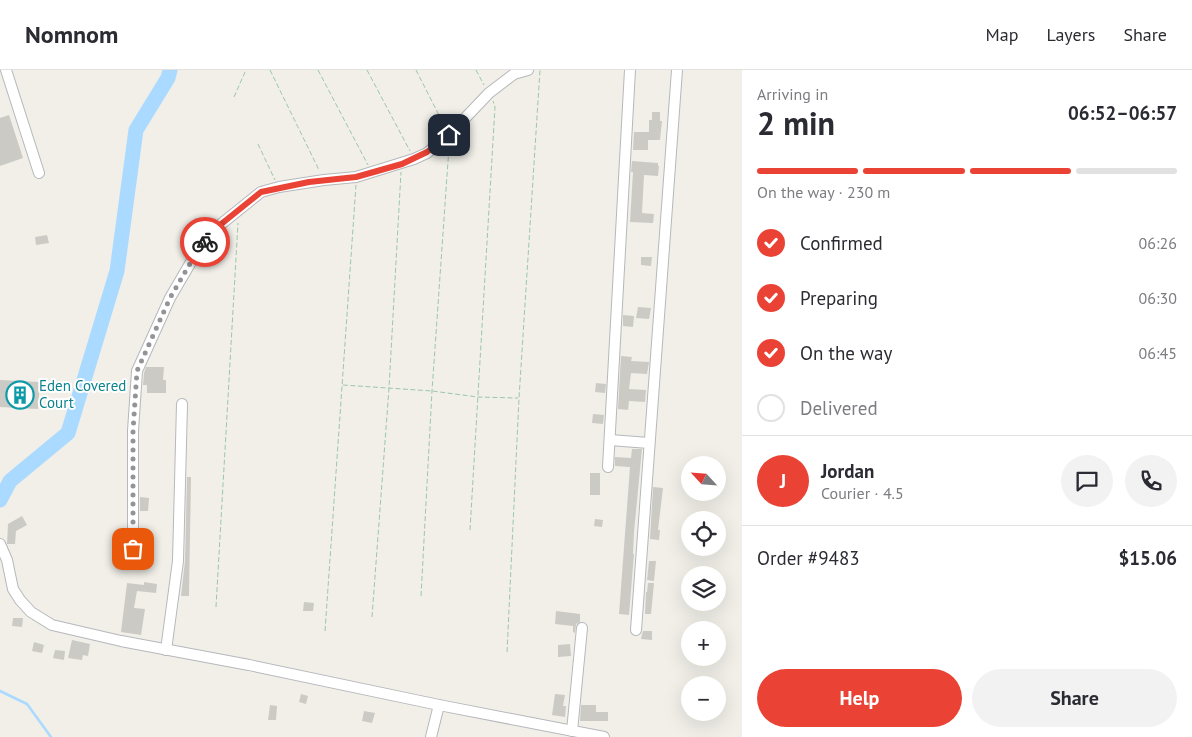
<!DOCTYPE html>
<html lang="en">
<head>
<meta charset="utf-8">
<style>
  body { margin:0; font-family:"PT Sans",sans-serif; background:#f2f2f3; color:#2b2b33; height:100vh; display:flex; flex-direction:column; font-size:19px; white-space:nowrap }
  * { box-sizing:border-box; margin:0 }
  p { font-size:16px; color:#7c7c81 }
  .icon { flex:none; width:28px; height:28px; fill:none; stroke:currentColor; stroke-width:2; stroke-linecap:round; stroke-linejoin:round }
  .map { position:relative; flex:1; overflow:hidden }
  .details { display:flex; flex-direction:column; background:#fff; width:450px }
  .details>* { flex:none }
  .needle { width:32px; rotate:296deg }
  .tools { position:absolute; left:681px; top:386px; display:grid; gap:10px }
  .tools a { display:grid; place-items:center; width:45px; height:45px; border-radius:50%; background:#fff; box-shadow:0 5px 20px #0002; font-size:25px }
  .pin { position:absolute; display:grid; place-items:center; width:42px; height:42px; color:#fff; margin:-21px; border-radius:10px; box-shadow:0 2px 8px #0006 }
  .courier { position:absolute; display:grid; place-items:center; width:50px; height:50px; margin:-25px; border:4px solid #ea4335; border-radius:50%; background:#fff; color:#222; box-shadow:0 1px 6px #0007 }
  .overview em { font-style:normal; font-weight:700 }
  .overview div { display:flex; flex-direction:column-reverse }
  .overview { display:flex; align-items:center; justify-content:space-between; height:85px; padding:0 15px }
  h1 { font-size:32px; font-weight:700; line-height:38px }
  .bar { display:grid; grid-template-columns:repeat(4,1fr); gap:8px 5px; align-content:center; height:60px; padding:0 15px }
  .bar i { height:6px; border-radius:4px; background:#e1e1e2 }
  .bar .active { background:#ea4335 }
  .bar p { grid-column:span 4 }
  .line { display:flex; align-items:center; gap:12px; padding:0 15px; border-top:1px solid #e1e1e2 }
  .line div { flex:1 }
  .round { display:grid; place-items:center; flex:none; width:52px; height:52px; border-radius:26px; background:#f2f2f3 }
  ol { padding:0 15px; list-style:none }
  li { display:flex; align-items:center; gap:15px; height:55px }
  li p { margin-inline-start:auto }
  li .icon { padding:5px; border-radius:50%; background:#ea4335; color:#fff; stroke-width:4 }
  li:last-child { color:#7c7c81 }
  li i { width:28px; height:28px; border:2px solid #e1e1e2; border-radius:50% }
  .cta { display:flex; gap:10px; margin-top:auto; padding:10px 15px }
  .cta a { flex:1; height:58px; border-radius:30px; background:#ea4335; color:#fff; font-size:20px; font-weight:700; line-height:58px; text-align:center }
  .cta a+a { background:#f2f2f3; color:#2b2b33 }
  header { display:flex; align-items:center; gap:30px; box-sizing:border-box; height:70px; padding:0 25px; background:#fff; border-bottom:1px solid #e1e1e2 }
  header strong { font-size:24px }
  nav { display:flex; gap:28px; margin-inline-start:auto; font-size:18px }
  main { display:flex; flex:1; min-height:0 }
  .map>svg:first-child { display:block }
</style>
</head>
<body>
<header>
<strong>Nomnom</strong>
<nav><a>Map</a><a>Layers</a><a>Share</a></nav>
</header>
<main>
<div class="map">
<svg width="742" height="667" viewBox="0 0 742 667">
  <rect width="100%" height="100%" fill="#f1efe8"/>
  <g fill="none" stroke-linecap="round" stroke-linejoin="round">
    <polyline stroke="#aadaff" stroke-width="2.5" points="0,621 27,634 51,667"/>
    <polyline stroke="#aadaff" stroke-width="15" points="0,430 10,411 68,363 117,201 136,60 168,8 170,0"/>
  </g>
  <g fill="#cccac5">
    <polygon points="652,42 660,42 660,51 662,51 660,70 648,70 648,80 633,80 634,62 649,62 649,50 652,50"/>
    <polygon points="9,45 23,88 0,96 0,48"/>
    <polygon points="632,91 658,93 658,96 659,96 658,106 644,105 642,143 654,144 653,153 630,152 633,102 631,102"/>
    <polygon points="47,165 49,173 36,175 35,167"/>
    <polygon points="641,187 652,187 651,196 641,195"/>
    <polygon points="638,237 651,238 649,249 636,248"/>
    <polygon points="623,245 634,246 633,257 623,256"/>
    <polygon points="621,286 632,287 631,291 649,292 647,304 631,303 629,319 646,320 645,332 629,331 628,340 618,339"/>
    <polygon points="146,297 164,297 163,310 166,310 166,323 147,323 147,315 143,315 144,303"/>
    <polygon points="0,310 40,312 38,339 0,337"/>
    <polygon points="596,313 606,314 605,323 595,322"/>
    <polygon points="593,344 604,345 603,354 592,353"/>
    <polygon points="632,379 642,379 634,462 633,484 634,484 629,545 619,544 630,397 615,396 615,387 631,388"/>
    <rect x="590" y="403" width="10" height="22"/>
    <polygon points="187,407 191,407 189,526 181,526 185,491"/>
    <polygon points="653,417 663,418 658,460 660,460 659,470 650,469"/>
    <polygon points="140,427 149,428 148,441 140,441"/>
    <polygon points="22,446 27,455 16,461 15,474 7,474 8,454"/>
    <polygon points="595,449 603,450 602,457 594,456"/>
    <polygon points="649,491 656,491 654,511 647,510"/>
    <polygon points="144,512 157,514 156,523 137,521 134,538 145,539 141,565 121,562 127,513 144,515"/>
    <polygon points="648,513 654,513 651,544 645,544 646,522 647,522"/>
    <polygon points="304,532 314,533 313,541 303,541"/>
    <polygon points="556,541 580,544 580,552 576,554 575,563 573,562 573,556 555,554"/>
    <polygon points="13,548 23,548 22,557 12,556"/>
    <polygon points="643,561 652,561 652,570 641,569"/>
    <polygon points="72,570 90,574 88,586 83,585 82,590 68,588"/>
    <polygon points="34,572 44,575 42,583 32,581"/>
    <polygon points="570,574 571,586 558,587 558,575"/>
    <polygon points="55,580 65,581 64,590 53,588"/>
    <polygon points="301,624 308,626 306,634 299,632"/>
    <polygon points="555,624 565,625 563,636 566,636 565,647 552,645"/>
    <polygon points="270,635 277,636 276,650 268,650"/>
    <polygon points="581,635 596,635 596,642 608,642 608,651 580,651"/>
    <polygon points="364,641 375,643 372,653 362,651"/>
  </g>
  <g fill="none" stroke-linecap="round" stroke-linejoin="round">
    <g stroke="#b5b8bc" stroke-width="12">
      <g id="minor">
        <polyline points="6,0 39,103"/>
        <polyline points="610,370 649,373"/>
        <polyline points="608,397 630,0"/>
        <polyline points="0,474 7,490 13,519 20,530 31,542 52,555 121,571 249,595 439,635 604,667"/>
        <polyline points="133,479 133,361 137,301 170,228 198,180 215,159 261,122 279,117 324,110 356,107 414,89 427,83 449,65 489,23 514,4 528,0"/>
        <polyline points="636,560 677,0"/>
        <polyline points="166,580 178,491 182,334"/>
        <polyline points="572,661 582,558"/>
        <polyline points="431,667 439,635"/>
      </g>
    </g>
    <g stroke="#9cc7a9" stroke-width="1" stroke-dasharray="5 2.5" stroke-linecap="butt">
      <polyline points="270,0 319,100"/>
      <polyline points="318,0 368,95"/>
      <polyline points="367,0 410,81"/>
      <polyline points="416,0 445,57"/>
      <polyline points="476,0 484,15"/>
      <polyline points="234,27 246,0"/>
      <polyline points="258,74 275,110"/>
      <polyline points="343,315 432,321 478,327 518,328"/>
      <polyline points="470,460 495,37 493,31"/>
      <polyline points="421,526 432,321 449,77"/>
      <polyline points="216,537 238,153"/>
      <polyline points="372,547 389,318 401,102"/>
      <polyline points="325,561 356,115"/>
      <polyline points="507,582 519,328 540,0"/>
    </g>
    <use href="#minor" stroke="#fff" stroke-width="10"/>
  </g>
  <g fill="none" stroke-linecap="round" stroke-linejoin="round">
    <polyline stroke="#929495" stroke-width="5" stroke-dasharray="0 9" points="133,479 133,361 137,301 170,228 198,180 205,172"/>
    <polyline stroke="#ea4335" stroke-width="6" points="205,172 215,159 261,122 309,112 356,107 402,94 427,82 449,65"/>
  </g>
  <defs>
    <g id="building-ring" transform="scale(1.4375)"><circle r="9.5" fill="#fff" stroke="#0f9aa8" stroke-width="1.5"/><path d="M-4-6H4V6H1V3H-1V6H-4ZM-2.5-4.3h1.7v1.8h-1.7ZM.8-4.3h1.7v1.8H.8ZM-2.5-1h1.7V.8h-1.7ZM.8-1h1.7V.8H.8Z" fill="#0f9aa8"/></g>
  </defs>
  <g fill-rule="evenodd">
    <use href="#building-ring" x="20" y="325"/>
  </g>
  <g text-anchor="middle" stroke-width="4" stroke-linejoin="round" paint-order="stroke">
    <g font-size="15" fill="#0d838f" stroke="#fff" text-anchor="start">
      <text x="39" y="321">Eden Covered<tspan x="39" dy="17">Court</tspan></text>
    </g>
  </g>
</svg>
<div class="tools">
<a><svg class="needle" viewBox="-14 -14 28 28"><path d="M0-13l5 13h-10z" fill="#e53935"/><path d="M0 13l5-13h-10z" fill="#7c7c81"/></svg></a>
<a><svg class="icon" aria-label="locate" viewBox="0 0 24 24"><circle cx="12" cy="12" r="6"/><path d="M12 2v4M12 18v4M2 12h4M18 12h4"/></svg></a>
<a><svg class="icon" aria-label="layers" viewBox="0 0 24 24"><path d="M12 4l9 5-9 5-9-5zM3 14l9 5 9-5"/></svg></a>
<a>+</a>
<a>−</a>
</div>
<div class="pin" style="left:133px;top:479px;background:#ea580c"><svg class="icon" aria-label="bag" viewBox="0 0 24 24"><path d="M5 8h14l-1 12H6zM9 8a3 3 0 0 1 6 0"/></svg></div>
<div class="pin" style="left:449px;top:65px;background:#1f2937"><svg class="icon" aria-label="home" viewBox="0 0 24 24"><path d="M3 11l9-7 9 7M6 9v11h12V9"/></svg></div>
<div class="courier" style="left:205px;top:172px"><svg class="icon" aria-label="bike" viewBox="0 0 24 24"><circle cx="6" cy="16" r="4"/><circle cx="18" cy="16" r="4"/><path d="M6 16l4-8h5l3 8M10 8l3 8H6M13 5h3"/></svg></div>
</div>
<section class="details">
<div class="overview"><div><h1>2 min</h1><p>Arriving in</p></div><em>06:52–06:57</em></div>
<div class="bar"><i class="active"></i><i class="active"></i><i class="active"></i><i></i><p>On the way · 230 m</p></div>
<ol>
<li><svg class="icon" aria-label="check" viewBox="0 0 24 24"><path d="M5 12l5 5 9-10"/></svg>Confirmed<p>06:26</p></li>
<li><svg class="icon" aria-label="check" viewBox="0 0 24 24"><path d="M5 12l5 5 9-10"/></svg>Preparing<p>06:30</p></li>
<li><svg class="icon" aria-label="check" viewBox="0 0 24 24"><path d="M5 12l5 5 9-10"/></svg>On the way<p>06:45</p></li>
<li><i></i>Delivered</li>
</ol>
<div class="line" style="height:90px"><b class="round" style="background:#ea4335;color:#fff">J</b><div><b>Jordan</b><p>Courier · 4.5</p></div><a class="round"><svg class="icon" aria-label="chat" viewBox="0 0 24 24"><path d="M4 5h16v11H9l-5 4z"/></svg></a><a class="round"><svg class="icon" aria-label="phone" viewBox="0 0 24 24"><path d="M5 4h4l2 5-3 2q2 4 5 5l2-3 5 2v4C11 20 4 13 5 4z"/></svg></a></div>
<div class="line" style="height:65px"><div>Order #9483</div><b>$15.06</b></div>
<div class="cta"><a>Help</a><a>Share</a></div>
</section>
</main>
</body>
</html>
